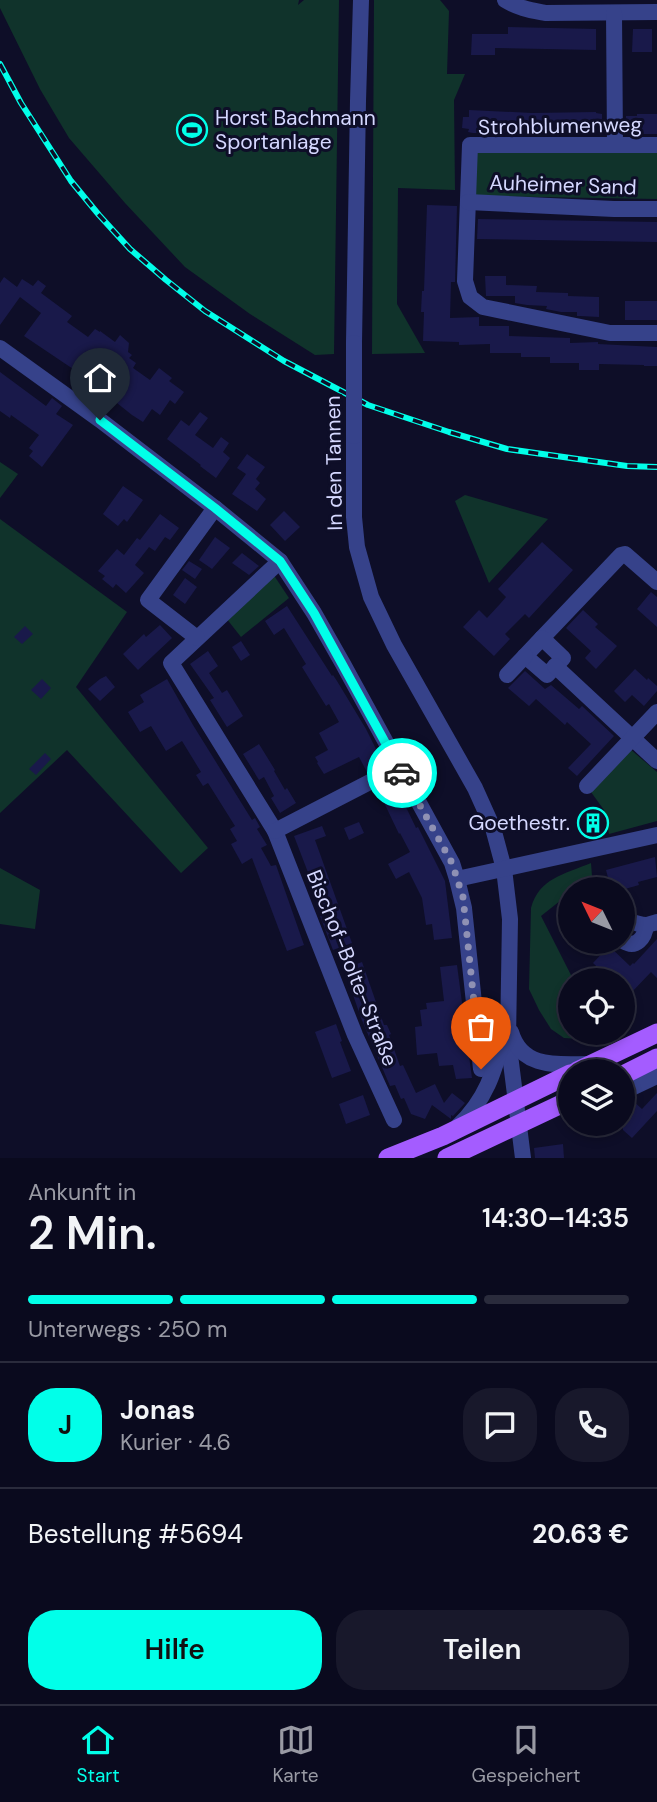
<!DOCTYPE html>
<html lang="de">
<head>
<meta charset="utf-8">
<style>
  body { margin:0; font-family:"DM Sans",sans-serif; background:#18182b; color:#f1f3f6; height:100vh; display:flex; flex-direction:column; font-size:26px; white-space:nowrap }
  * { box-sizing:border-box; margin:0 }
  p { font-size:23px; color:#999aa4 }
  .icon { flex:none; width:38px; height:38px; fill:none; stroke:currentColor; stroke-width:2; stroke-linecap:round; stroke-linejoin:round }
  .map { position:relative; height:1158px; overflow:hidden }
  .sheet { display:flex; flex-direction:column; background:#0a0a1e; flex:1 }
  .sheet>* { flex:none }
  .needle { width:46px; rotate:313deg }
  .controls { position:absolute; left:558px; top:877px; display:grid; gap:14px }
  .controls a { display:grid; place-items:center; width:77px; height:77px; border-radius:50%; background:#0a0a1e; box-shadow:0 4px 10px #0003,0 0 0 2px #2a2b3c; font-size:35px }
  .pin { position:absolute; display:grid; place-items:center; width:60px; height:60px; color:#fff; margin:-72px -30px; border-radius:50% 50% 50% 0; rotate:-45deg; box-shadow:0 0 7px #0007 }
  .pin .icon { rotate:45deg }
  .courier { position:absolute; display:grid; place-items:center; width:70px; height:70px; margin:-35px; border:5px solid #01ffe9; border-radius:50%; background:#fff; color:#222; box-shadow:0 2px 9px #0007 }
  .head em { font-style:normal; font-weight:600 }
  .head div { display:flex; flex-direction:column-reverse }
  .head { display:flex; align-items:center; justify-content:space-between; height:119px; padding:0 28px }
  h1 { font-size:46px; font-weight:600; line-height:52px }
  .bar { display:grid; grid-template-columns:repeat(4,1fr); gap:10px 7px; align-content:center; height:84px; padding:0 28px }
  .bar i { height:9px; border-radius:5px; background:#2a2b3c }
  .bar .current { background:#01ffe9 }
  .bar p { grid-column:span 4 }
  .line { display:flex; align-items:center; gap:18px; padding:0 28px; border-top:2px solid #2a2b3c }
  .line div { flex:1 }
  .round { display:grid; place-items:center; flex:none; width:74px; height:74px; border-radius:28px; background:#18182b }
  .primary-button { display:flex; gap:14px; margin-top:auto; padding:14px 28px }
  .primary-button a { flex:1; height:80px; border-radius:28px; background:#01ffe9; color:#111; font-size:28px; font-weight:600; line-height:80px; text-align:center }
  .primary-button a+a { background:#18182b; color:#f1f3f6 }
  .dock { display:flex; justify-content:space-around; align-items:center; height:98px; border-top:2px solid #2a2b3c; background:#0a0a1e; font-size:19px; color:#999aa4 }
  .dock a { display:grid; justify-items:center; gap:4px }
  .dock .current { color:#01ffe9 }
  .map>svg:first-child { display:block }
</style>
</head>
<body>
<div class="map">
<svg width="657" height="1158" viewBox="0 0 657 1158">
  <rect width="100%" height="100%" fill="#0e0e28"/>
  <g fill="#10332b">
    <polygon points="0,0 299,0 298,5 304,0 339,0 334,354 315,355 250,314 185,267 125,203 69,138 40,89 0,8"/>
    <polygon points="374,0 440,0 449,11 447,74 465,74 454,100 455,190 398,188 397,304 425,353 372,354"/>
    <polygon points="474,146 657,150 657,199 473,196"/>
    <polygon points="0,462 18,474 0,498"/>
    <polygon points="465,495 548,519 489,583 455,501"/>
    <polygon points="0,519 127,612 76,687 208,848 181,873 67,750 0,813"/>
    <polygon points="273,574 289,598 241,637 226,618"/>
    <polygon points="630,749 657,772 657,821 609,834 604,810 591,792"/>
    <path d="M591,863L592,876L575,889H570V893L541,916L572,977L576,980H570V1032L595,1033L580,1039L564,1038L551,1029L539,1010L529,989L531,908C539,878 565,874 591,863Z"/>
    <polygon points="0,868 40,890 35,929 0,924"/>
  </g>
  <g fill="#19194a">
    <polygon points="508,27 596,29 596,50 495,48 495,55 471,55 472,34 508,34"/>
    <polygon points="633,29 652,29 652,52 632,52"/>
    <polygon points="469,110 532,113 596,112 596,113 602,114 602,125 596,125 596,133 473,133 468,132 469,129 462,128 463,117 469,117"/>
    <polygon points="637,114 657,114 657,134 625,134 626,116 637,116"/>
    <polygon points="427,205 457,206 455,282 451,282 450,318 479,317 479,326 509,326 509,336 570,338 570,343 598,342 598,344 657,347 657,366 644,366 644,365 599,364 599,370 579,370 579,363 550,363 550,357 521,357 521,353 490,353 490,344 459,345 459,342 423,341 424,312 421,312 422,291 424,291"/>
    <polygon points="478,219 657,222 657,242 477,239"/>
    <polygon points="485,276 506,276 506,285 537,286 536,292 568,293 568,296 599,297 599,317 580,316 577,316 577,312 561,312 546,309 547,306 527,305 515,303 515,296 486,296"/>
    <polygon points="4,277 17,287 22,279 33,286 38,280 46,286 41,293 72,316 67,322 88,337 95,329 100,332 100,331 115,342 120,335 129,343 128,352 132,355 129,358 136,363 133,368 150,380 159,368 172,378 169,381 184,392 175,404 170,400 160,415 152,409 143,422 132,415 82,375 24,336 41,313 20,297 0,325 0,283"/>
    <rect x="625" y="301" width="32" height="19"/>
    <polygon points="0,372 46,406 52,398 62,406 56,414 73,425 42,467 29,456 33,451 29,448 39,435 11,415 10,418 0,411"/>
    <polygon points="200,412 208,418 195,435 213,448 221,437 229,443 223,452 230,458 216,478 200,466 201,465 167,439 181,420 189,426"/>
    <polygon points="247,454 265,467 256,479 260,483 255,489 266,499 257,511 232,494 246,474 237,468"/>
    <polygon points="123,486 143,500 127,522 124,519 118,526 103,514"/>
    <polygon points="284,511 300,527 285,541 270,525"/>
    <polygon points="160,514 179,528 170,540 165,537 155,551 149,547 135,565 144,573 126,593 116,584 113,588 102,579 105,576 98,571 117,549 124,555 137,538 140,540"/>
    <polygon points="215,537 230,548 212,569 199,560"/>
    <polygon points="542,542 573,570 529,618 525,614 505,634 510,639 494,656 463,627 479,610 487,618 500,604 506,597 498,589"/>
    <polygon points="242,553 259,566 249,575 232,563"/>
    <polygon points="189,561 202,569 195,579 182,570"/>
    <polygon points="185,578 197,587 185,604 173,595"/>
    <polygon points="651,592 657,597 657,627 637,609"/>
    <polygon points="287,606 332,676 333,675 337,681 366,729 383,763 367,772 359,757 324,774 317,763 318,762 315,757 328,750 319,733 339,722 329,704 326,706 302,667 306,664 284,628 274,635 265,621"/>
    <polygon points="583,610 598,624 595,627 617,646 596,669 585,658 591,651 566,628"/>
    <polygon points="160,625 172,638 138,670 123,654 144,634 146,637"/>
    <polygon points="25,626 33,634 22,644 14,637"/>
    <polygon points="241,641 250,655 241,661 232,647"/>
    <polygon points="208,651 218,666 209,673 222,693 227,690 243,716 227,727 210,700 214,698 190,664"/>
    <polygon points="635,669 647,680 648,678 657,686 657,691 644,706 632,695 625,702 614,691"/>
    <polygon points="525,671 545,689 551,685 579,709 582,706 614,736 577,776 568,768 591,744 567,722 565,725 536,699 529,706 508,688"/>
    <polygon points="106,676 115,687 100,701 88,689 100,679"/>
    <polygon points="42,679 51,688 41,699 31,690"/>
    <polygon points="167,679 193,725 252,820 255,818 260,827 257,829 267,845 261,848 271,866 276,865 304,945 287,951 252,858 242,864 231,844 237,841 230,829 235,826 208,783 203,786 196,775 201,772 182,741 166,751 151,726 140,732 128,712 144,702 140,695"/>
    <polygon points="259,744 275,770 274,771 285,790 287,788 296,803 280,813 271,798 274,796 264,777 259,780 243,754"/>
    <polygon points="45,753 51,759 36,775 29,769"/>
    <polygon points="394,782 416,828 418,827 445,881 452,938 434,940 432,924 426,925 422,898 409,872 396,879 388,864 410,852 400,833 399,834 378,790"/>
    <polygon points="359,822 364,833 349,840 344,828"/>
    <polygon points="322,826 326,836 315,840 352,943 333,950 320,916 324,914 294,836"/>
    <polygon points="655,857 657,877 638,882 639,885 625,889 611,889 606,870"/>
    <polygon points="657,939 657,978 651,972 631,993 623,986 623,980 611,980 593,963 609,946 630,966 633,963 634,964"/>
    <polygon points="362,962 384,1025 387,1025 391,1034 389,1035 400,1066 403,1065 416,1093 435,1084 444,1103 452,1093 465,1103 453,1116 451,1115 451,1119 432,1105 425,1119 411,1114 404,1098 401,1099 395,1085 390,1086 361,1018 344,969"/>
    <polygon points="457,965 472,1078 456,1079 453,1065 439,1066 437,1053 417,1055 415,1027 422,1026 420,1010 427,1009 426,1003 444,1001 440,967"/>
    <polygon points="336,1024 342,1041 340,1042 351,1071 332,1078 315,1032"/>
    <polygon points="657,1093 657,1111 632,1138 623,1130 623,1112 633,1101 642,1109"/>
    <polygon points="363,1095 370,1115 346,1124 339,1104"/>
    <polygon points="563,1144 564,1158 535,1158 534,1148"/>
  </g>
  <g fill="none" stroke-linecap="round" stroke-linejoin="round">
    <g stroke="#36428a" stroke-width="16">
      <path d="M505,0C518,8 530,10 545,13L657,12"/>
      <polyline points="614,13 615,145"/>
      <polyline points="657,145 470,145 465,281 470,297 483,307 610,333 657,333"/>
      <polyline points="468,202 614,209 657,209"/>
      <polyline points="354,343 358,101 361,0"/>
      <polyline points="0,348 100,420 215,508 280,561 314,613 343,664 452,863 457,879 464,908 481,1069"/>
      <polyline points="354,436 354,517 357,547 371,597 394,645 475,788 493,828 504,869 510,919 508,1039 523,1158"/>
      <polyline points="280,561 171,663 275,831 355,1035 394,1120"/>
      <polyline points="197,638 148,600 215,508"/>
      <polyline points="542,638 621,555 625,554 657,582"/>
      <polygon points="542,638 563,658 547,675 525,656"/>
      <polyline points="555,666 657,761"/>
      <polyline points="507,675 525,656"/>
      <polyline points="587,786 657,712"/>
      <polyline points="275,831 399,767"/>
      <polyline points="457,879 657,835"/>
      <path d="M623,930C634,917 635,925 646,925C650,925 653,923 657,922"/>
      <path d="M623,941C636,949 645,938 646,925"/>
      <path d="M511,1032C522,1070 559,1064 590,1064"/>
      <polyline points="623,1092 657,1076"/>
      <path d="M458,1126C486,1100 494,1072 504,1036"/>
    </g>
    <g stroke="#a45cff" stroke-width="19">
      <polyline points="577,1071 657,1033"/>
      <polyline points="623,1075 657,1058"/>
      <polyline points="388,1158 443,1136 570,1074"/>
      <polyline points="447,1158 570,1100"/>
    </g>
    <g stroke="#01ffe9" stroke-width="6">
      <polyline id="rail" points="0,64 21,103 71,181 99,215 130,249 166,280 205,311 284,361 368,405 449,432 507,449 627,466 657,467"/>
    </g>
    <use href="#rail" stroke="#0e0e28" stroke-width="3.5" stroke-dasharray="10" stroke-linecap="butt"/>
    <polyline stroke="#36428a" stroke-width="16" points="354,436 354,343"/>
  </g>
  <g fill="none" stroke-linecap="round" stroke-linejoin="round">
    <polyline stroke="#8f91b4" stroke-width="7" stroke-dasharray="0 12.6" points="402,773 452,863 463,897 481,1069"/>
    <polyline stroke="#01ffe9" stroke-width="9" points="100,420 215,508 280,561 314,613 402,773"/>
  </g>
  <defs>
    <g id="stadium-ring" transform="scale(1.575)"><circle r="9.5" fill="#0e0e28" stroke="#01ffe9" stroke-width="1.5"/><path d="M0-5a6.5 5 0 1 0 0 10a6.5 5 0 1 0 0-10ZM-3.5-1.8h7v3.6h-7Z" fill="#01ffe9"/></g>
    <g id="building-ring" transform="scale(1.575)"><circle r="9.5" fill="#0e0e28" stroke="#01ffe9" stroke-width="1.5"/><path d="M-4-6H4V6H1V3H-1V6H-4ZM-2.5-4.3h1.7v1.8h-1.7ZM.8-4.3h1.7v1.8H.8ZM-2.5-1h1.7V.8h-1.7ZM.8-1h1.7V.8H.8Z" fill="#01ffe9"/></g>
  </defs>
  <g fill-rule="evenodd">
    <use href="#stadium-ring" x="192" y="130"/>
    <use href="#building-ring" x="593" y="823"/>
  </g>
  <g text-anchor="middle" stroke-width="6" stroke-linejoin="round" paint-order="stroke">
    <g font-size="21" fill="#d5d8ff" stroke="#0e0e28" text-anchor="start">
      <text x="215" y="125">Horst Bachmann<tspan x="215" dy="24">Sportanlage</tspan></text>
      <text x="570" y="830" text-anchor="end">Goethestr.</text>
    </g>
    <g font-size="21" fill="#d5d8ff" stroke="#0e0e28">
      <text transform="translate(560 126) rotate(-1)" y="7">Strohblumenweg</text>
      <text transform="translate(563 185) rotate(2)" y="7">Auheimer Sand</text>
      <text transform="translate(334 463) rotate(-91)" y="7">In den Tannen</text>
      <text transform="translate(352 968) rotate(68)" y="7">Bischof-Bolte-Straße</text>
    </g>
  </g>
</svg>
<div class="controls">
<a><svg class="needle" viewBox="-14 -14 28 28"><path d="M0-13l5 13h-10z" fill="#e53935"/><path d="M0 13l5-13h-10z" fill="#999aa4"/></svg></a>
<a><svg class="icon" aria-label="locate" viewBox="0 0 24 24"><circle cx="12" cy="12" r="6"/><path d="M12 2v4M12 18v4M2 12h4M18 12h4"/></svg></a>
<a><svg class="icon" aria-label="layers" viewBox="0 0 24 24"><path d="M12 4l9 5-9 5-9-5zM3 14l9 5 9-5"/></svg></a>
</div>
<div class="pin" style="left:481px;top:1069px;background:#ea580c"><svg class="icon" aria-label="bag" viewBox="0 0 24 24"><path d="M5 8h14l-1 12H6zM9 8a3 3 0 0 1 6 0"/></svg></div>
<div class="pin" style="left:100px;top:420px;background:#1f2937"><svg class="icon" aria-label="home" viewBox="0 0 24 24"><path d="M3 11l9-7 9 7M6 9v11h12V9"/></svg></div>
<div class="courier" style="left:402px;top:773px"><svg class="icon" aria-label="car" viewBox="0 0 24 24"><path d="M5 17H2v-5l4-1 3-4h7l3 4 3 1v5h-3M9 17h6M6 11h13"/><circle cx="7" cy="17" r="2"/><circle cx="17" cy="17" r="2"/></svg></div>
</div>
<section class="sheet">
<div class="head"><div><h1>2 Min.</h1><p>Ankunft in</p></div><em>14:30–14:35</em></div>
<div class="bar"><i class="current"></i><i class="current"></i><i class="current"></i><i></i><p>Unterwegs · 250 m</p></div>
<div class="line" style="height:126px"><b class="round" style="background:#01ffe9;color:#111">J</b><div><b>Jonas</b><p>Kurier · 4.6</p></div><a class="round"><svg class="icon" aria-label="chat" viewBox="0 0 24 24"><path d="M4 5h16v11H9l-5 4z"/></svg></a><a class="round"><svg class="icon" aria-label="phone" viewBox="0 0 24 24"><path d="M5 4h4l2 5-3 2q2 4 5 5l2-3 5 2v4C11 20 4 13 5 4z"/></svg></a></div>
<div class="line" style="height:91px"><div>Bestellung #5694</div><b>20.63 €</b></div>
<div class="primary-button"><a>Hilfe</a><a>Teilen</a></div>
</section>
<nav class="dock">
<a class="current"><svg class="icon" aria-label="home" viewBox="0 0 24 24"><path d="M3 11l9-7 9 7M6 9v11h12V9"/></svg>Start</a>
<a><svg class="icon" aria-label="map" viewBox="0 0 24 24"><path d="M3 6l6-2 6 2 6-2v14l-6 2-6-2-6 2zM9 4v14M15 6v14"/></svg>Karte</a>
<a><svg class="icon" aria-label="saved" viewBox="0 0 24 24"><path d="M7 4h10v16l-5-4-5 4z"/></svg>Gespeichert</a>
</nav>
</body>
</html>
